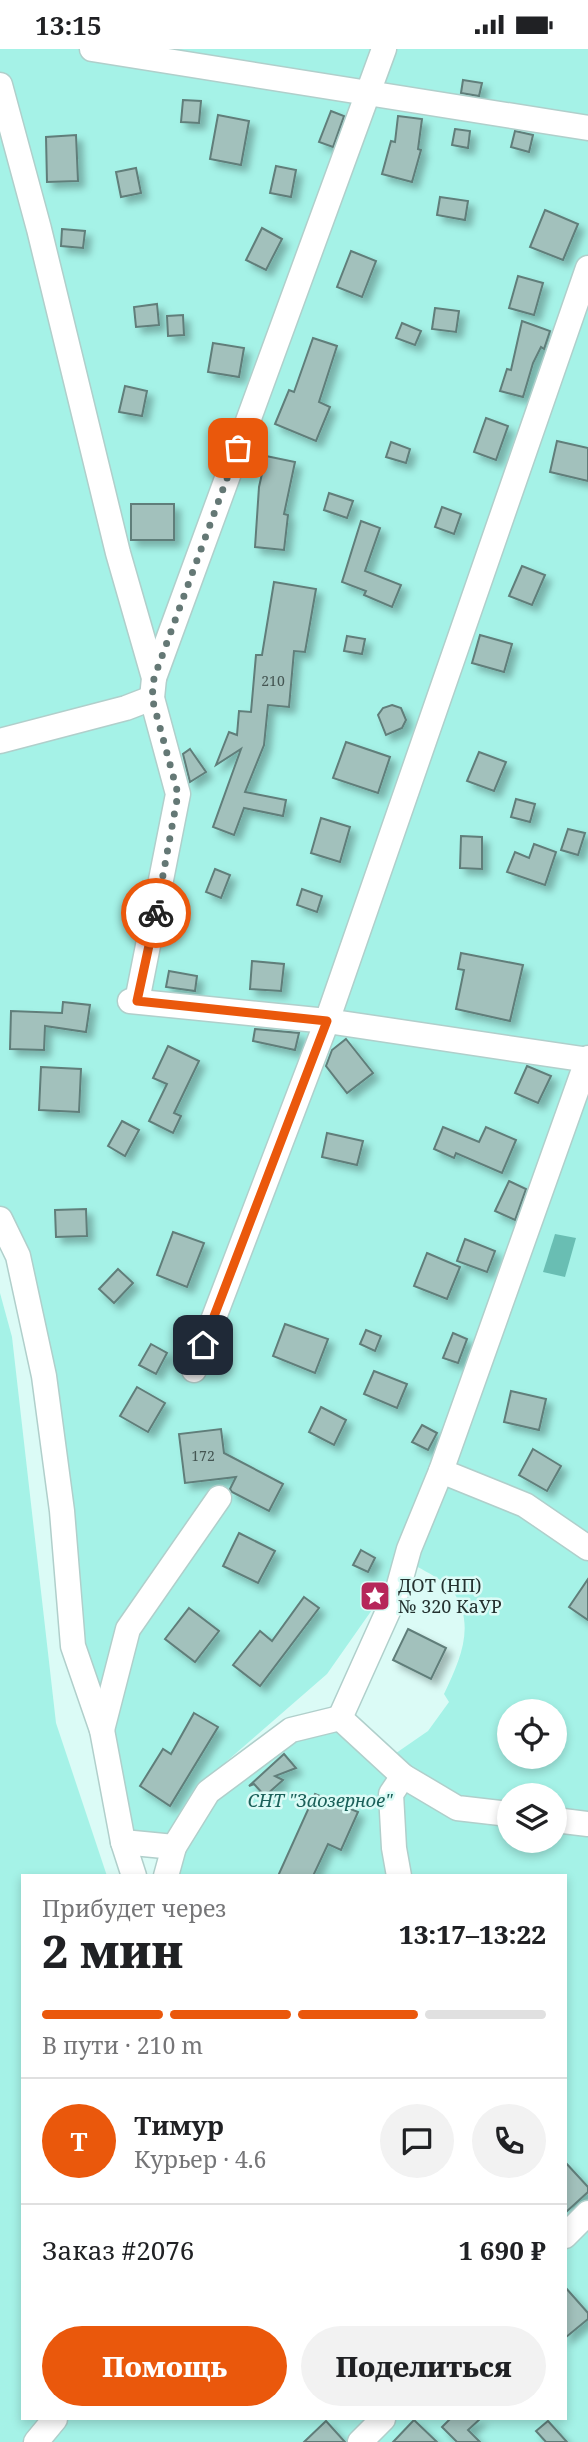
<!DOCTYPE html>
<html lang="ru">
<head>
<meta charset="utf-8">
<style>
  body { margin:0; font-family:"Noto Serif",serif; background:#f2f2f2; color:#202124; height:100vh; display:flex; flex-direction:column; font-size:26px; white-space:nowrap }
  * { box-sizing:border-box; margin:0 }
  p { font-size:23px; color:#757577 }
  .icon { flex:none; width:38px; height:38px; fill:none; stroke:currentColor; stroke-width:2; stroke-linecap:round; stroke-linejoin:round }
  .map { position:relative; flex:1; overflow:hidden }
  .sheet { position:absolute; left:21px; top:1825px; width:546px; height:546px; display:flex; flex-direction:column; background:#fff; border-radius:0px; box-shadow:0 4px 10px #0003 }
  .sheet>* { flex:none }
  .tools { position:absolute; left:497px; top:1650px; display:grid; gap:14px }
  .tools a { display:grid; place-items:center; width:70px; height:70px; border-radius:50%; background:#fff; box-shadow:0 4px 10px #0003; font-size:35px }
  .pin { position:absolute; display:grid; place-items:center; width:60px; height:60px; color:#fff; margin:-30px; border-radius:14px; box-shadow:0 4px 10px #0006 }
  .courier { position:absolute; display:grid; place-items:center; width:70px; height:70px; margin:-35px; border:5px solid #ea580c; border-radius:50%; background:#fff; color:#222; box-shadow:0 2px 9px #0007 }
  .headline em { font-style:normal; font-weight:800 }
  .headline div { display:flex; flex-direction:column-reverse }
  .headline { display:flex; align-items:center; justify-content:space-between; height:119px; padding:0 21px }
  h1 { font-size:46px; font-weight:800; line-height:52px }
  .bar { display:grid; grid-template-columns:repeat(4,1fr); gap:10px 7px; align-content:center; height:84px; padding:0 21px }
  .bar i { height:9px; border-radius:5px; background:#e0e0e0 }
  .bar .selected { background:#ea580c }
  .bar p { grid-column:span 4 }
  .line { display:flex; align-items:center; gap:18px; padding:0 21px; border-top:2px solid #e0e0e0 }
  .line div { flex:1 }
  .round { display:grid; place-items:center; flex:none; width:74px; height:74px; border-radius:37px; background:#f2f2f2 }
  .button { display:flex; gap:14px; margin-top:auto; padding:14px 21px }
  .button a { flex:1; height:80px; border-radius:42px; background:#ea580c; color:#fff; font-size:28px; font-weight:800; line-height:80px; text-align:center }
  .button a+a { background:#f2f2f2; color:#202124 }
  .status { display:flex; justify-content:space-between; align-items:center; height:49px; padding:0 35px; background:#fff; direction:ltr }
  .status svg { height:19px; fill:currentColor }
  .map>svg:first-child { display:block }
</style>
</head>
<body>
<div class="status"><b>13:15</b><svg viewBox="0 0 49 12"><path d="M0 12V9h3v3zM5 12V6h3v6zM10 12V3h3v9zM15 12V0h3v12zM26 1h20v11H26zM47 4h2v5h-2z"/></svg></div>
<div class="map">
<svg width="588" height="2393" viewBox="0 0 588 2393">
  <defs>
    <filter id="shadow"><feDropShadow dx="6" dy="6" stdDeviation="3.5" flood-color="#0004"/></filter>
  </defs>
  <rect width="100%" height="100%" fill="#dbfbf6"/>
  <g fill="#a5f2e7" fill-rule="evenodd">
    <path d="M0,0H588V2393H46L55,2370H565V1827H166L208,1743L291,1681L340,1669L386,1711L428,1682L449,1653L444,1645C460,1611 477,1575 452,1541C444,1530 409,1514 396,1506L381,1548L327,1625L227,1712L170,1798L122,1787L84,1633L62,1462L0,1170ZM509,1662H555V1708H509ZM509,1746H555V1792H509Z"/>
    <polygon points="0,1244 12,1288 56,1674 107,1827 23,1827 23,2370 42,2370 28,2393 0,2393"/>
  </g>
  <polygon fill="#69beb3" points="555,1185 576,1189 565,1228 543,1223"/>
  <g fill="#a2c1bc" stroke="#617e7a" stroke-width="2" filter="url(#shadow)">
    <polygon points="463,31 482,34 479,47 461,44"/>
    <polygon points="183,51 201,52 199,74 181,73"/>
    <polygon points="331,62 344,67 333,98 319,93"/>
    <polygon points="218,66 249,72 241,116 210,110"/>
    <polygon points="398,67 422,70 418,100 421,101 412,133 382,125 391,92 395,93"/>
    <polygon points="455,80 470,82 468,99 452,96"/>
    <polygon points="515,82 533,86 529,103 511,98"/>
    <polygon points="76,86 78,132 47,133 46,88"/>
    <polygon points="276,117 296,121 291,148 270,144"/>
    <polygon points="136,119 141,144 121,148 116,123"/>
    <polygon points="440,148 468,152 465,171 437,166"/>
    <polygon points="545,161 578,175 563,211 530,198"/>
    <polygon points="262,179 282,190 266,221 246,211"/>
    <polygon points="62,180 85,182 83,199 61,197"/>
    <polygon points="351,202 376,212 362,248 337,238"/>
    <polygon points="518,227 543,234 534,266 509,259"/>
    <polygon points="157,255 159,276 136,278 134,258"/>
    <polygon points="435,259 459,262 456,283 432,280"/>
    <polygon points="183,266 184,286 168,287 167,267"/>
    <polygon points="522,272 550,282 544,300 541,298 533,314 523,348 500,342 507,320 511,321"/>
    <polygon points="402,274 421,282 415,296 396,289"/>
    <polygon points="313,289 337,297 319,353 330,358 316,392 275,375 289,341 294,343"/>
    <polygon points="213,294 244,299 239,328 208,323"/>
    <polygon points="125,337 147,342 142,367 119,363"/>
    <polygon points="486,369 508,377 496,411 474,403"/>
    <polygon points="557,392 588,399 588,432 550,423"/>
    <polygon points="391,393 410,400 406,414 386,408"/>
    <polygon points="266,407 295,413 284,465 288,466 284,501 255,498 259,438"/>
    <polygon points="329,444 353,452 347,469 324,461"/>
    <rect x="131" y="455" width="43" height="36"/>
    <polygon points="442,458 461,465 454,485 435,478"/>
    <polygon points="361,472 380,479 365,522 401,536 392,558 364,546 366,542 342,533"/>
    <polygon points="522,517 545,526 532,556 509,547"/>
    <polygon points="274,533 316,540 305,603 294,602 289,658 268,656 264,696 245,743 286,751 283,767 244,759 234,786 213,778 241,700 216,716 229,683 237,686 239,662 251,663 256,606 262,606"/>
    <polygon points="480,586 512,595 504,623 472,614"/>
    <polygon points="347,587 365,590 362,605 344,602"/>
    <polygon points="392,656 401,659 406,671 402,679 386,686 378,666 383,659"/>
    <polygon points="346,693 390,708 378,744 333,729"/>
    <polygon points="190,700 206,723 190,733 183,705"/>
    <polygon points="479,703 506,713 494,742 467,732"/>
    <polygon points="516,750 535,755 530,773 511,768"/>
    <polygon points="321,769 350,778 340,813 311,804"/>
    <polygon points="568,780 585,784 578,806 561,801"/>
    <polygon points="461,787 482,788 482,820 460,819"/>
    <polygon points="534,795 556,803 545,836 507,823 515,803 529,809"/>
    <polygon points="215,820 230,826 221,849 206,843"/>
    <polygon points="302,840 322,847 317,863 297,856"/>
    <polygon points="461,904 523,916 510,972 456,960 464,921 458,920"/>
    <polygon points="252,912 284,915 281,942 250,940"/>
    <polygon points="169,922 197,927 195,942 166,938"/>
    <polygon points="63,953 90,956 86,983 45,977 44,1001 10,1000 11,962 62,964"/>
    <polygon points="255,980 299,984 295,1001 253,992"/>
    <polygon points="346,990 373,1024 347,1044 326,1017 332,1001"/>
    <polygon points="168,997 199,1012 174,1064 181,1067 173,1084 149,1072 167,1035 153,1029"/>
    <polygon points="527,1017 551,1027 538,1054 515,1044"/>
    <polygon points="41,1018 81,1020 79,1063 39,1061"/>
    <polygon points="122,1072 139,1081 125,1107 108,1097"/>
    <polygon points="443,1078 479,1093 486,1078 516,1091 502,1124 456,1104 454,1109 434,1100"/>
    <polygon points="327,1084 363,1092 357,1116 322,1108"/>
    <polygon points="509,1132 526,1140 515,1171 495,1162"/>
    <polygon points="86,1160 87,1187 56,1188 55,1161"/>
    <polygon points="173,1183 204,1194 187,1238 157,1226"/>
    <polygon points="465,1190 495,1202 487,1223 457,1212"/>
    <polygon points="427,1204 460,1218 447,1250 414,1237"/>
    <polygon points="118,1220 133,1234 114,1254 99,1240"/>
    <polygon points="285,1275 328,1290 315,1324 273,1307"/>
    <polygon points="366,1281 381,1287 375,1302 360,1295"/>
    <polygon points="453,1284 467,1290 458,1314 443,1309"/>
    <polygon points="151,1295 167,1304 156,1325 139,1316"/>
    <polygon points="374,1322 407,1335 397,1359 364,1345"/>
    <polygon points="137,1338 165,1354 148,1383 120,1367"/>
    <polygon points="511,1342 546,1350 539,1381 504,1373"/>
    <polygon points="321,1358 346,1371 334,1396 309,1383"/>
    <polygon points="422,1376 437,1384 428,1401 412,1393"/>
    <polygon points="221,1380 224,1404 283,1435 269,1462 232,1443 230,1440 236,1428 185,1434 179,1385"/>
    <polygon points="533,1400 561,1417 547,1442 519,1426"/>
    <polygon points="239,1484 275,1502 258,1534 223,1517"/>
    <polygon points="361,1501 375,1509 368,1523 353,1516"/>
    <polygon points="588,1530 588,1571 569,1558"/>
    <polygon points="304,1548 319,1559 260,1637 233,1616 260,1582 272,1592"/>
    <polygon points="189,1559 219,1582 195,1613 165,1590"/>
    <polygon points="408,1580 446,1599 431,1630 393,1611"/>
    <polygon points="194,1664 218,1678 170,1757 140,1737 163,1700 171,1705"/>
    <polygon points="284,1705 296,1719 275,1727 283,1731 265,1747 254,1735 249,1737"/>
    <polygon points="315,1745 358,1763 341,1801 328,1795 313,1827 278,1827"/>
    <polygon points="565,2113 588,2138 588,2143 565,2164"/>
    <polygon points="565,2238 588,2264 588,2270 565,2289"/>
    <polygon points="450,2370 480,2370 468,2381 480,2393 457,2393 442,2378"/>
    <polygon points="414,2371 437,2393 393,2393"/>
    <polygon points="326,2372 345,2393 304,2393"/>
    <polygon points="548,2372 567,2393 546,2393 536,2382"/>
  </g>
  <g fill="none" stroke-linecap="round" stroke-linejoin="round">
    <g stroke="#b0cfcb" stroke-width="27">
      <g id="minor">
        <polyline points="92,0 588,79"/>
        <polyline points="0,36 39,180 118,504 154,629 152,649 178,745 137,952"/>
        <polyline points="154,629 384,0"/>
        <polyline points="0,692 126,659 152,649"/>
        <polyline points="130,952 327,972 588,1011"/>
        <polyline points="0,1170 18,1207 44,1327 62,1462 73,1597 102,1681 123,1793 134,1827"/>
        <polyline points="194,1321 327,972 588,219"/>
        <polyline points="441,1422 525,1456 588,1499"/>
        <polyline points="340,1669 398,1540 409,1500 441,1422 588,1009"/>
        <polyline points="340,1669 403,1727 457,1759 509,1765"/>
        <polyline points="102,1681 128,1580 219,1449"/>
        <polyline points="555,1771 588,1775"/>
        <polyline points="123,1793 174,1798"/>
        <polyline points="166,1827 174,1798 208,1743 291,1681 340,1669"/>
        <polyline points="399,1827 394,1799 391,1745 403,1727"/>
        <polyline points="565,2187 588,2164"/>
        <polyline points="36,2393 55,2370"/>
        <polyline points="360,2393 383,2370"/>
      </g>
    </g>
    <use href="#minor" stroke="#fff" stroke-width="24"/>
  </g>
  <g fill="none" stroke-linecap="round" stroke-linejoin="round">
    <polyline stroke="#647875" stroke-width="7" stroke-dasharray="0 12.6" points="156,864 178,745 152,649 154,629 238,399"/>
    <polyline stroke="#ea580c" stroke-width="9" points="156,864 137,952 327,972 203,1296"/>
  </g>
  <defs>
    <g id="sight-square" transform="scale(1.575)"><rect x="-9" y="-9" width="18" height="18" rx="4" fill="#b6275a" stroke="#dbfbf6"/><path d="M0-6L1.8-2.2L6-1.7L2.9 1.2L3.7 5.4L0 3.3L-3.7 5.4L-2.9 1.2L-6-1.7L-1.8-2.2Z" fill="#fff"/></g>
  </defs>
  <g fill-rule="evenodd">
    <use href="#sight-square" x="375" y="1547"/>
  </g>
  <g text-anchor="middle" stroke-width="5" stroke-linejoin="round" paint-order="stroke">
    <g font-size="14" fill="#445552">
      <text x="273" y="637">210</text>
      <text x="203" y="1412">172</text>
    </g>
    <g font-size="18" fill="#24312f" stroke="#dbfbf6" text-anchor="start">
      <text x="398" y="1543">ДОТ (НП)<tspan x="398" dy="21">№ 320 КаУР</tspan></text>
    </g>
    <g font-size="18" font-style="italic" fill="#1a6059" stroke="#dbfbf6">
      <text x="320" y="1758">СНТ "Заозерное"</text>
    </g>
  </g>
</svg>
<div class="tools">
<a><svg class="icon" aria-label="locate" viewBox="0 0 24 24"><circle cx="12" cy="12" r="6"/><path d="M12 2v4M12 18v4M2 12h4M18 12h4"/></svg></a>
<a><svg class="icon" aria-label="layers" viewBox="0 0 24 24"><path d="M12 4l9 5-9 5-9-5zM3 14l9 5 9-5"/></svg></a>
</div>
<div class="pin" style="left:238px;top:399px;background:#ea580c"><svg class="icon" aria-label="bag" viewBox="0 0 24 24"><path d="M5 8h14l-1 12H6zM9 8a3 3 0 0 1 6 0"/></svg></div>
<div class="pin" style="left:203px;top:1296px;background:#1f2937"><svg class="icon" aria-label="home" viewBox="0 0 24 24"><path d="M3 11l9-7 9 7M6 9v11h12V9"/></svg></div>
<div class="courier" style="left:156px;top:864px"><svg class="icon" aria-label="bike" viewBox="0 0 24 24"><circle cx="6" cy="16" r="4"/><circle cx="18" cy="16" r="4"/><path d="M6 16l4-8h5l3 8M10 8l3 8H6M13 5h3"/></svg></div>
<section class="sheet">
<div class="headline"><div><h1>2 мин</h1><p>Прибудет через</p></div><em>13:17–13:22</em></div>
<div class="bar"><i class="selected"></i><i class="selected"></i><i class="selected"></i><i></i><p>В пути · 210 m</p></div>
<div class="line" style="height:126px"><b class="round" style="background:#ea580c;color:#fff">Т</b><div><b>Тимур</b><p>Курьер · 4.6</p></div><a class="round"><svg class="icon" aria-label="chat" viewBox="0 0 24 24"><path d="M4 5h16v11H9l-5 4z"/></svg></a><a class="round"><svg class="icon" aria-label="phone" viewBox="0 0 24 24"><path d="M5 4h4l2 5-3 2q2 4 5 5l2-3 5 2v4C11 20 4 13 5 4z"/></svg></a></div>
<div class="line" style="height:91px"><div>Заказ #2076</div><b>1 690 ₽</b></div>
<div class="button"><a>Помощь</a><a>Поделиться</a></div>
</section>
</div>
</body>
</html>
